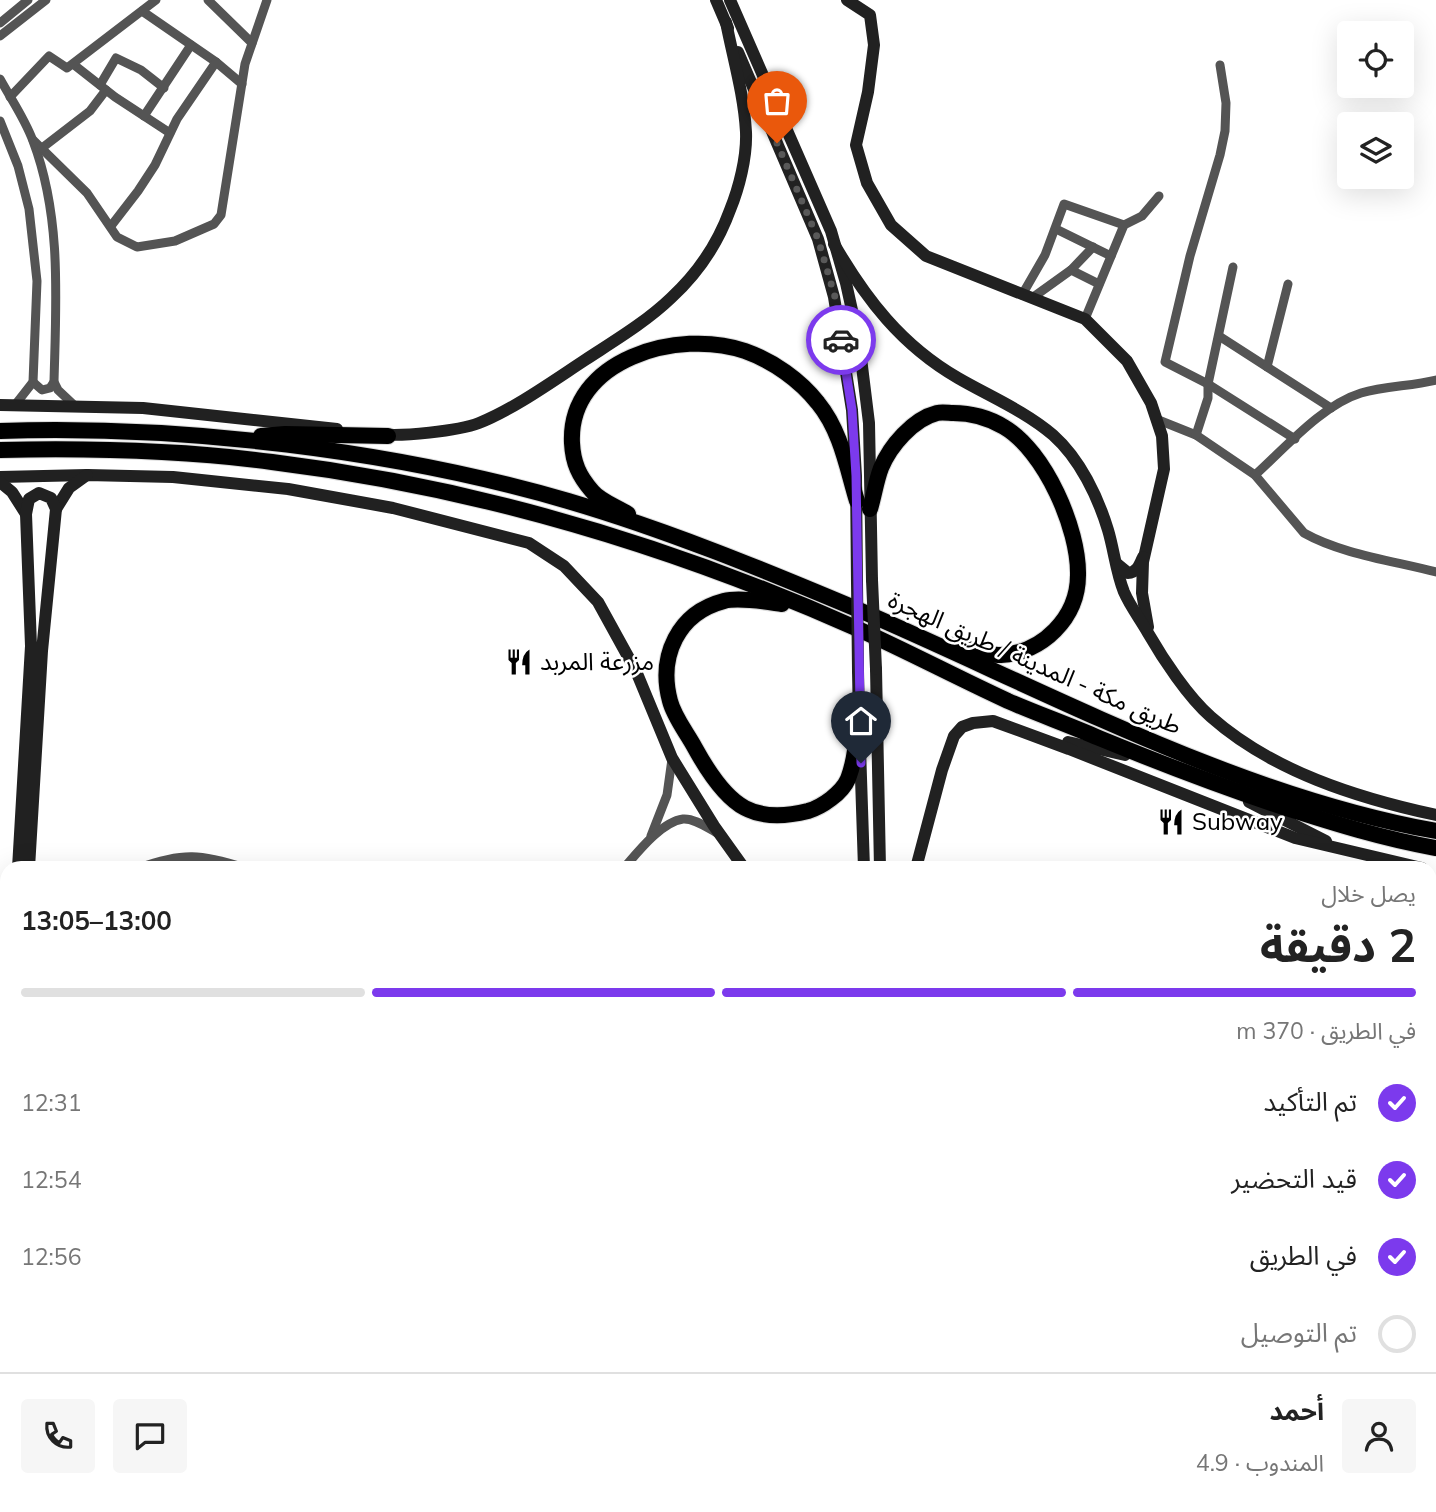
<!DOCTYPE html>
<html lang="ar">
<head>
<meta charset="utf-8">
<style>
  body { margin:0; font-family:Mulish,"Noto Sans Arabic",sans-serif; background:#f6f6f6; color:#222; direction:rtl; height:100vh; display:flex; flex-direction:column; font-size:26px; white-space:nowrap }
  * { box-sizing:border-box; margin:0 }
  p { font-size:23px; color:#767676 }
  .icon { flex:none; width:38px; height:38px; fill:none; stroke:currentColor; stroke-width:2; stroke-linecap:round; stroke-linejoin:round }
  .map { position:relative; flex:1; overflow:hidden; direction:ltr }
  .side { position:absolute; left:0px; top:861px; width:1437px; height:651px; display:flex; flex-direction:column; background:#fff; border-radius:21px 21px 0 0; box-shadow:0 7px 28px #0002; direction:rtl }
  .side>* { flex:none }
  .fabs { position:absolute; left:1337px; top:21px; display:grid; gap:14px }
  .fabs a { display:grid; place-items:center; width:77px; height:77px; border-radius:7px; background:#fff; box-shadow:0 7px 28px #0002; font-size:35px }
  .pin { position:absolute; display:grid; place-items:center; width:60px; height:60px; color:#fff; margin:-72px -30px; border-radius:50% 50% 50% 0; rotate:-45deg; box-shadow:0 0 7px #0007 }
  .pin .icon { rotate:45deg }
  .courier { position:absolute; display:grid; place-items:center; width:70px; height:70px; margin:-35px; border:5px solid #7c3aed; border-radius:50%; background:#fff; color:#222; box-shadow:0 2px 9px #0007 }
  .summary em { font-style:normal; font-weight:700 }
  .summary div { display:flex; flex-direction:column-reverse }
  .summary { display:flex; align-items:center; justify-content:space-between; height:119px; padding:0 21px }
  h1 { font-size:46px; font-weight:700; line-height:52px }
  .bar { display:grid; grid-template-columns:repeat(4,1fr); gap:10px 7px; align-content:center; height:84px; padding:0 21px }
  .bar i { height:9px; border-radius:5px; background:#e0e0e0 }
  .bar .current { background:#7c3aed }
  .bar p { grid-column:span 4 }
  .line { display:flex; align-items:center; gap:18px; padding:0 21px; border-top:2px solid #e0e0e0 }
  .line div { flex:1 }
  .round { display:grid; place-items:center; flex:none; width:74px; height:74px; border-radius:7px; background:#f6f6f6 }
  ol { padding:0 21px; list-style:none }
  li { display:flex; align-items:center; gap:21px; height:77px }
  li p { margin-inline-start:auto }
  li .icon { padding:7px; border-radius:50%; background:#7c3aed; color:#fff; stroke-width:4 }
  li:last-child { color:#767676 }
  li i { width:38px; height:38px; border:4px solid #e0e0e0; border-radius:50% }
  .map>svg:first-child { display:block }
</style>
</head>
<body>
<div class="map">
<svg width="1436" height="1512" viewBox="0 0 1436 1512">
  <rect width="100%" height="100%" fill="#fff"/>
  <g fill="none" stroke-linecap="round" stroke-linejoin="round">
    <g stroke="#dbdbdb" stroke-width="18">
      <g id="highway">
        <path d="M0,431C183,425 393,450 568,501C667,530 764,570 859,610C1045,690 1235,795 1436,831"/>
        <polyline points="261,436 285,434 388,436"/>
        <path d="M0,450C90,448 182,450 272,462C474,487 672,546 858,629C909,652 958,678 1008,701C1038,714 1069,725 1099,738C1160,763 1220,786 1283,807C1333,823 1384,839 1436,848"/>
        <path d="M870,509C874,496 876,481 881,468C890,446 913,419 937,413C942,412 949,413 953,413C971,413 989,418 1004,427C1045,451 1079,529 1078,575C1078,618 1042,653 1001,655C986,656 968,649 954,645"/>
        <path d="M628,514C617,507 600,501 592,491C579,476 573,463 572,443C568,359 679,328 745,351C773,361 800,380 818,403C841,431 847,468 857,501"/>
        <path d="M782,604C767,602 739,597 724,601C678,613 658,656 670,701C674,717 687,733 695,748C706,768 724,797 745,808C764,818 788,816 808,811C822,807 842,793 848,779C856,758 857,733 859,711"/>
      </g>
    </g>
    <g stroke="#545454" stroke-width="9">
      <polyline points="208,0 252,43"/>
      <polyline points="142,11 216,62 242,84"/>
      <polyline points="0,23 28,0"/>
      <polyline points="0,36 46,0"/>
      <polyline points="73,64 115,97 170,133"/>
      <polyline points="1220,65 1226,103 1225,131 1220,155 1190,256 1165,362 1208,384 1295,439"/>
      <path d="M0,79C11,99 25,119 33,141C62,217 56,302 54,382L58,390L75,406"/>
      <polyline points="100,85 116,58 141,70 164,88"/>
      <polyline points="10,97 49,56 67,68 156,0"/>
      <polyline points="144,116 191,45"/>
      <polyline points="0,121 18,166 29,209 37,281 33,382 15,405"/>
      <polyline points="33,140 87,193 117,237 137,247 175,241 214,224 221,215 245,64 267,0"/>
      <polyline points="42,148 90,111 106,90"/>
      <polyline points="111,226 138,191 155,165 177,119 216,62"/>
      <polyline points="1056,229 1111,256"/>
      <polyline points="1093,247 1071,270 1099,284"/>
      <polyline points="1022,295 1045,255 1064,204 1124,225"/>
      <polyline points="1032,298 1071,270"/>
      <polyline points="1085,319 1124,225 1142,216 1159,196"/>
      <polyline points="1219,336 1331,408"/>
      <polyline points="1267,367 1288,284"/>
      <polyline points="33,382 42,390 50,388 54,382"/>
      <path d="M1156,419L1196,435L1255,475L1304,533C1341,554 1394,561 1436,572"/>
      <polyline points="1196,435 1208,398 1208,384 1233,267"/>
      <path d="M1255,475C1285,448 1322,405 1361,393C1385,386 1412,386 1436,380"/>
      <polyline points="651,836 667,795 672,759"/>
      <path d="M139,868C183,852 201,854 245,868"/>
      <path d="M624,868C637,853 661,822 683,819C695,818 709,829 719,834"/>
      <polyline points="1430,896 1436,897"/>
      <polyline points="0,1365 7,1389"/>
      <polyline points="1430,1396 1436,1397"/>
      <polyline points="1430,1487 1436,1488"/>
      <polyline points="111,1505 112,1512"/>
      <polyline points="170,1505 171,1512"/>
      <polyline points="740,1505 742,1512"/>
      <polyline points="1235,1512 1236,1505"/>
      <polyline points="1312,1512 1313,1505"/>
    </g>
    <g stroke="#212121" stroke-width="12">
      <polyline points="716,0 728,28"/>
      <polyline points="730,0 831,231 846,283 859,342 869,423 872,580"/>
      <polyline points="847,0 870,15 874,45 868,92 856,145 867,183 891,225 926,256 1085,319 1127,361 1151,403 1162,436 1164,469 1143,562 1142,593 1148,627"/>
      <polyline points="738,52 818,239 834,297 852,410 856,476 857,582"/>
      <path d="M834,244C866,299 901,345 958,378C989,396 1025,411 1053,435C1080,459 1098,497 1108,530C1114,550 1116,572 1124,592C1130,606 1140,619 1148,633C1163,659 1188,697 1211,717C1272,771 1357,798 1436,815"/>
      <polyline points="0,405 143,408 337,429"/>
      <path d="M379,434C401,437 458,431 479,423C514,409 553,381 585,360C614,341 646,322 671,298C697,274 718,243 730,210C739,188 747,157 746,132C744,95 733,58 726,22"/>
      <polyline points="0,477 87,475 173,477 288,489 393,508 529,543 564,566 598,602 636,671 672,758 714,826 744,868"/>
      <polyline points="0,482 12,492 26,514"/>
      <polyline points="56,509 69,488 87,475"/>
      <path d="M1117,564L1128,573C1137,573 1140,564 1143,557"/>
      <polyline points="876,669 880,868"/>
      <polyline points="858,671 859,719"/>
      <polyline points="1068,742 1125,755"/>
      <polyline points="860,748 864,868"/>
      <polyline points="1249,802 1326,841"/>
      <polyline points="18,868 31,646 26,514 29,499 39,493 51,498 56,509 42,651 29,868"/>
      <polyline points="916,868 942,770 954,736 962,727 973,723 993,721 1069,749 1295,838 1422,868"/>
      <path d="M7,1188C5,1208 0,1262 7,1276"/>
      <polyline points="0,1315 7,1315"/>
      <polyline points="0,1327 7,1327"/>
      <polyline points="39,1505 40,1512"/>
      <polyline points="358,1505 360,1512"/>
      <polyline points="876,1505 876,1512"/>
      <polyline points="1038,1505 1064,1512"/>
      <polyline points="1118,1505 1145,1512"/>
      <polyline points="900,1512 902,1505"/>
    </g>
    <use href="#highway" stroke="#000" stroke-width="16"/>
    <g stroke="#212121" stroke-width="12">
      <polyline points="872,580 876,669"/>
      <polyline points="857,582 858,671"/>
    </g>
  </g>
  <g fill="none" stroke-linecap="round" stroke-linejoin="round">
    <polyline stroke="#595959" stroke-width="7" stroke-dasharray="0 12.6" points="777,143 818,239 835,297 841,340"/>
    <polyline stroke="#7c3aed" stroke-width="9" points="841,340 852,410 856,476 861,763"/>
  </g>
  <defs>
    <g id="restaurant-bare" transform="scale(2.1)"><path d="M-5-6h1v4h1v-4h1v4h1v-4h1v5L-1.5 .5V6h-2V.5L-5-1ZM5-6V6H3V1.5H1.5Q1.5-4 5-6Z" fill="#000" stroke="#fff" stroke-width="2.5" paint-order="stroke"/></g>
  </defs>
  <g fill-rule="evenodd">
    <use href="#restaurant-bare" x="519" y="662"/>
    <use href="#restaurant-bare" x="1171" y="822"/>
  </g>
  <g text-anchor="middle" stroke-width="5" stroke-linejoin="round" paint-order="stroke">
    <g font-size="24" fill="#000" stroke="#fff" text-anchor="start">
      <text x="540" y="670">مزرعة المربد</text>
      <text x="1192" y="830">Subway</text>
    </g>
    <g font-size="24" fill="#000" stroke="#fff">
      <text transform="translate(1035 663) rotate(24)" y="8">طريق مكة - المدينة / طريق الهجرة</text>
    </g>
  </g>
</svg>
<div class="fabs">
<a><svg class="icon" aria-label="locate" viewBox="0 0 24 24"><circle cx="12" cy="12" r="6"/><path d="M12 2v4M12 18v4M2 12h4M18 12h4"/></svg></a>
<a><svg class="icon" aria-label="layers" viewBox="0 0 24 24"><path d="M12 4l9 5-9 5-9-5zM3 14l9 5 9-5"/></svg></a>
</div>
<div class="pin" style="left:777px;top:143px;background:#ea580c"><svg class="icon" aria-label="bag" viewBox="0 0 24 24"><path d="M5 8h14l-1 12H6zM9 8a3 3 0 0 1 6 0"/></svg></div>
<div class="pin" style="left:861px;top:763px;background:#1f2937"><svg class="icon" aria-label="home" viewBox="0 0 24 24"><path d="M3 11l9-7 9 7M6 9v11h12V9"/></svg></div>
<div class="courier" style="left:841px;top:340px"><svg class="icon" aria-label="car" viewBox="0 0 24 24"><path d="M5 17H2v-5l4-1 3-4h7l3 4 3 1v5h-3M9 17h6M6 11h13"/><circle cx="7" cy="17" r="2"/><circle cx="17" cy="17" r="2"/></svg></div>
<section class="side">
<div class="summary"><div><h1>2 دقيقة</h1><p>يصل خلال</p></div><em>13:00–13:05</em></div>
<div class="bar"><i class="current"></i><i class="current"></i><i class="current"></i><i></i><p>في الطريق · 370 m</p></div>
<ol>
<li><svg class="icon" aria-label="check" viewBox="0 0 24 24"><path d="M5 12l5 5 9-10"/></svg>تم التأكيد<p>12:31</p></li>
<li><svg class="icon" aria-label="check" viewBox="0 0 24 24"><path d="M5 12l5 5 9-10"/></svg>قيد التحضير<p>12:54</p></li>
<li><svg class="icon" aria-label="check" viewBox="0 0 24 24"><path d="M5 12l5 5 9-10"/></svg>في الطريق<p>12:56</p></li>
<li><i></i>تم التوصيل</li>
</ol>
<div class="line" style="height:126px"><a class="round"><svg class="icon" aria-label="person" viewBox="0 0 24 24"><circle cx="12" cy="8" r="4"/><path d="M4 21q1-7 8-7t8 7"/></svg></a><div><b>أحمد</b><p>المندوب · 4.9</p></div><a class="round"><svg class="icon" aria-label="chat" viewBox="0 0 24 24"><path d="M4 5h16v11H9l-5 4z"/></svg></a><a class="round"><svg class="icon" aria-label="phone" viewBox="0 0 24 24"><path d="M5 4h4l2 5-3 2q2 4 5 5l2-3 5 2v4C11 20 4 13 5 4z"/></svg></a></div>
</section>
</div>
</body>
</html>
